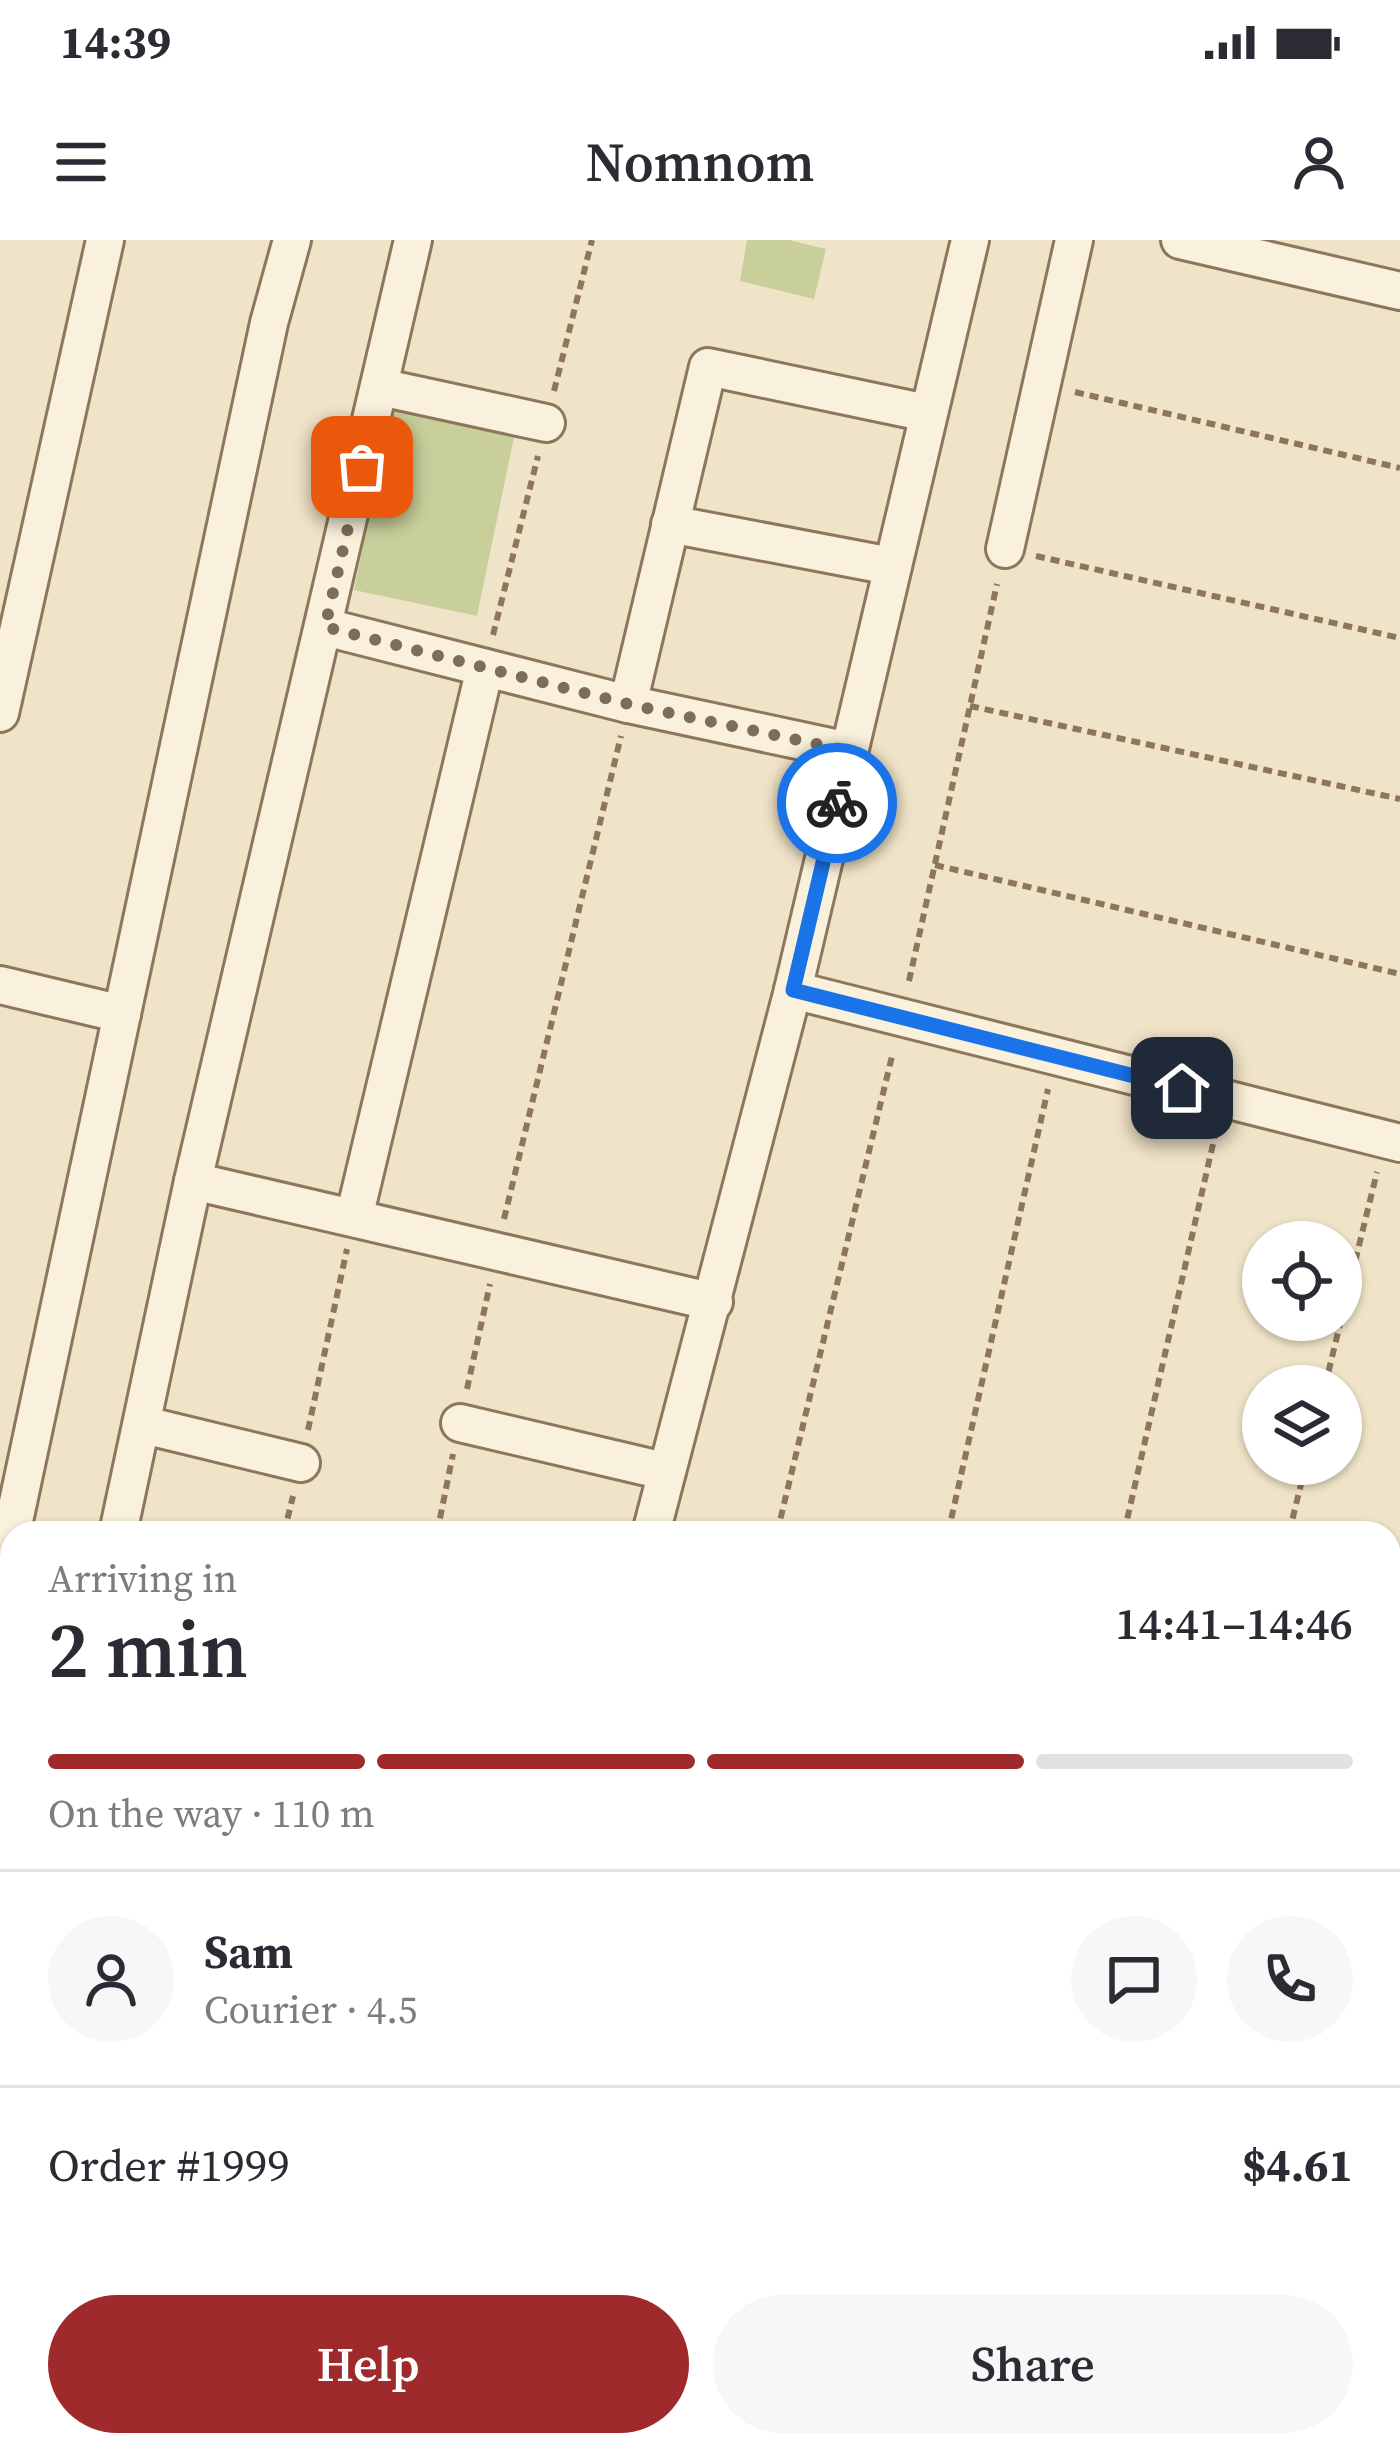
<!DOCTYPE html>
<html lang="en">
<head>
<meta charset="utf-8">
<style>
  body { margin:0; font-family:"Source Serif 4",serif; background:#f7f7f7; color:#2b2b33; height:100vh; display:flex; flex-direction:column; font-size:45px; white-space:nowrap }
  * { box-sizing:border-box; margin:0 }
  p { font-size:39px; color:#7c7c81 }
  .icon { flex:none; width:66px; height:66px; fill:none; stroke:currentColor; stroke-width:2; stroke-linecap:round; stroke-linejoin:round }
  .map { position:relative; flex:1; overflow:hidden }
  .side { position:absolute; left:0px; top:1281px; width:1401px; height:936px; display:flex; flex-direction:column; background:#fff; border-radius:36px 36px 0 0; box-shadow:0 3px 9px #0004 }
  .side>* { flex:none }
  .controls { position:absolute; left:1242px; top:981px; display:grid; gap:24px }
  .controls a { display:grid; place-items:center; width:120px; height:120px; border-radius:50%; background:#fff; box-shadow:0 3px 9px #0004; font-size:60px }
  .pin { position:absolute; display:grid; place-items:center; width:102px; height:102px; color:#fff; margin:-51px; border-radius:24px; box-shadow:0 6px 18px #0006 }
  .courier { position:absolute; display:grid; place-items:center; width:120px; height:120px; margin:-60px; border:9px solid #1a73e8; border-radius:50%; background:#fff; color:#222; box-shadow:0 3px 15px #0007 }
  .headline em { font-style:normal; font-weight:600 }
  .headline div { display:flex; flex-direction:column-reverse }
  .headline { display:flex; align-items:center; justify-content:space-between; height:204px; padding:0 48px }
  h1 { font-size:78px; font-weight:600; line-height:90px }
  .bar { display:grid; grid-template-columns:repeat(4,1fr); gap:18px 12px; align-content:center; height:144px; padding:0 48px }
  .bar i { height:15px; border-radius:9px; background:#e1e1e2 }
  .bar .on { background:#9e2a2b }
  .bar p { grid-column:span 4 }
  .line { display:flex; align-items:center; gap:30px; padding:0 48px; border-top:3px solid #e1e1e2 }
  .line div { flex:1 }
  .round { display:grid; place-items:center; flex:none; width:126px; height:126px; border-radius:63px; background:#f7f7f7 }
  .action { display:flex; gap:24px; margin-top:auto; padding:24px 48px }
  .action a { flex:1; height:138px; border-radius:72px; background:#9e2a2b; color:#fff; font-size:48px; font-weight:600; line-height:138px; text-align:center }
  .action a+a { background:#f7f7f7; color:#2b2b33 }
  .status { display:flex; justify-content:space-between; align-items:center; height:84px; padding:0 60px; background:#fff; direction:ltr }
  .status svg { height:33px; fill:currentColor }
  header { display:flex; justify-content:space-between; align-items:center; height:156px; padding:0 48px; background:#fff; font-size:54px; font-weight:600 }
  .map>svg:first-child { display:block }
</style>
</head>
<body>
<div class="status"><b>14:39</b><svg viewBox="0 0 49 12"><path d="M0 12V9h3v3zM5 12V6h3v6zM10 12V3h3v9zM15 12V0h3v12zM26 1h20v11H26zM47 4h2v5h-2z"/></svg></div>
<header><svg class="icon" aria-label="menu" viewBox="0 0 24 24"><path d="M4 6h16M4 12h16M4 18h16"/></svg>Nomnom<svg class="icon" aria-label="person" viewBox="0 0 24 24"><circle cx="12" cy="8" r="4"/><path d="M4 21q1-7 8-7t8 7"/></svg></header>
<div class="map">
<svg width="1400" height="2217" viewBox="0 0 1400 2217">
  <rect width="100%" height="100%" fill="#f0e4c8"/>
  <g fill="#c9cf9b">
    <polygon points="747,0 789,0 826,9 814,59 740,41"/>
    <polygon points="391,170 514,197 477,376 354,350"/>
  </g>
  <g fill="none" stroke-linecap="round" stroke-linejoin="round">
    <g stroke="#8d765c" stroke-width="24">
      <g id="service">
        <polyline points="0,1572 12,1575"/>
        <polyline points="0,1782 12,1784"/>
        <polyline points="1389,1916 1400,1918"/>
        <polyline points="0,1986 12,1989"/>
        <polyline points="0,2199 12,2202"/>
        <polyline points="27,2205 77,2217"/>
        <polyline points="1327,2205 1372,2217"/>
        <polyline points="467,2217 470,2205"/>
        <polyline points="920,2217 924,2205"/>
      </g>
    </g>
    <g stroke="#8d765c" stroke-width="42">
      <g id="minor">
        <polyline points="1180,0 1400,51"/>
        <polyline points="380,147 546,183"/>
        <polyline points="670,284 891,326"/>
        <polyline points="1005,309 1074,0"/>
        <polyline points="325,387 628,464 849,511"/>
        <polyline points="628,464 708,127 927,173"/>
        <polyline points="0,473 105,0"/>
        <polyline points="0,745 122,774"/>
        <polyline points="793,750 1400,903"/>
        <polyline points="193,941 714,1062"/>
        <polyline points="354,978 485,428"/>
        <polyline points="460,1183 664,1231"/>
        <polyline points="144,1185 301,1223"/>
        <polyline points="118,1293 193,941 413,0"/>
        <polyline points="651,1293 793,750 970,0"/>
        <polyline points="0,1347 269,83 292,0"/>
        <polyline points="0,1454 12,1457"/>
        <polyline points="1389,1603 1400,1551"/>
        <polyline points="1389,1773 1400,1777"/>
      </g>
    </g>
    <g stroke="#8d765c" stroke-width="6" stroke-dasharray="9 6" stroke-linecap="butt">
      <polyline points="554,151 592,0"/>
      <polyline points="1075,152 1400,228"/>
      <polyline points="1036,316 1400,398"/>
      <polyline points="493,395 538,216"/>
      <polyline points="970,466 1400,559"/>
      <polyline points="935,625 1400,734"/>
      <polyline points="909,741 997,344"/>
      <polyline points="504,979 621,496"/>
      <polyline points="1341,1079 1377,932"/>
      <polyline points="1325,1146 1341,1080"/>
      <polyline points="467,1149 490,1044"/>
      <polyline points="308,1190 347,1009"/>
      <polyline points="284,1293 293,1256"/>
      <polyline points="437,1293 453,1214"/>
      <polyline points="777,1293 893,812"/>
      <polyline points="948,1293 1048,849"/>
      <polyline points="1124,1293 1216,891"/>
      <polyline points="1289,1293 1306,1224"/>
    </g>
    <use href="#service" stroke="#faf1dc" stroke-width="18"/>
    <use href="#minor" stroke="#faf1dc" stroke-width="36"/>
  </g>
  <g fill="none" stroke-linecap="round" stroke-linejoin="round">
    <polyline stroke="#7c6e5b" stroke-width="12" stroke-dasharray="0 21.6" points="362,227 325,387 628,464 849,511 837,563"/>
    <polyline stroke="#1a73e8" stroke-width="15" points="837,563 793,750 1182,848"/>
  </g>
</svg>
<div class="controls">
<a><svg class="icon" aria-label="locate" viewBox="0 0 24 24"><circle cx="12" cy="12" r="6"/><path d="M12 2v4M12 18v4M2 12h4M18 12h4"/></svg></a>
<a><svg class="icon" aria-label="layers" viewBox="0 0 24 24"><path d="M12 4l9 5-9 5-9-5zM3 14l9 5 9-5"/></svg></a>
</div>
<div class="pin" style="left:362px;top:227px;background:#ea580c"><svg class="icon" aria-label="bag" viewBox="0 0 24 24"><path d="M5 8h14l-1 12H6zM9 8a3 3 0 0 1 6 0"/></svg></div>
<div class="pin" style="left:1182px;top:848px;background:#1f2937"><svg class="icon" aria-label="home" viewBox="0 0 24 24"><path d="M3 11l9-7 9 7M6 9v11h12V9"/></svg></div>
<div class="courier" style="left:837px;top:563px"><svg class="icon" aria-label="bike" viewBox="0 0 24 24"><circle cx="6" cy="16" r="4"/><circle cx="18" cy="16" r="4"/><path d="M6 16l4-8h5l3 8M10 8l3 8H6M13 5h3"/></svg></div>
<section class="side">
<div class="headline"><div><h1>2 min</h1><p>Arriving in</p></div><em>14:41–14:46</em></div>
<div class="bar"><i class="on"></i><i class="on"></i><i class="on"></i><i></i><p>On the way · 110 m</p></div>
<div class="line" style="height:216px"><a class="round"><svg class="icon" aria-label="person" viewBox="0 0 24 24"><circle cx="12" cy="8" r="4"/><path d="M4 21q1-7 8-7t8 7"/></svg></a><div><b>Sam</b><p>Courier · 4.5</p></div><a class="round"><svg class="icon" aria-label="chat" viewBox="0 0 24 24"><path d="M4 5h16v11H9l-5 4z"/></svg></a><a class="round"><svg class="icon" aria-label="phone" viewBox="0 0 24 24"><path d="M5 4h4l2 5-3 2q2 4 5 5l2-3 5 2v4C11 20 4 13 5 4z"/></svg></a></div>
<div class="line" style="height:156px"><div>Order #1999</div><b>$4.61</b></div>
<div class="action"><a>Help</a><a>Share</a></div>
</section>
</div>
</body>
</html>
